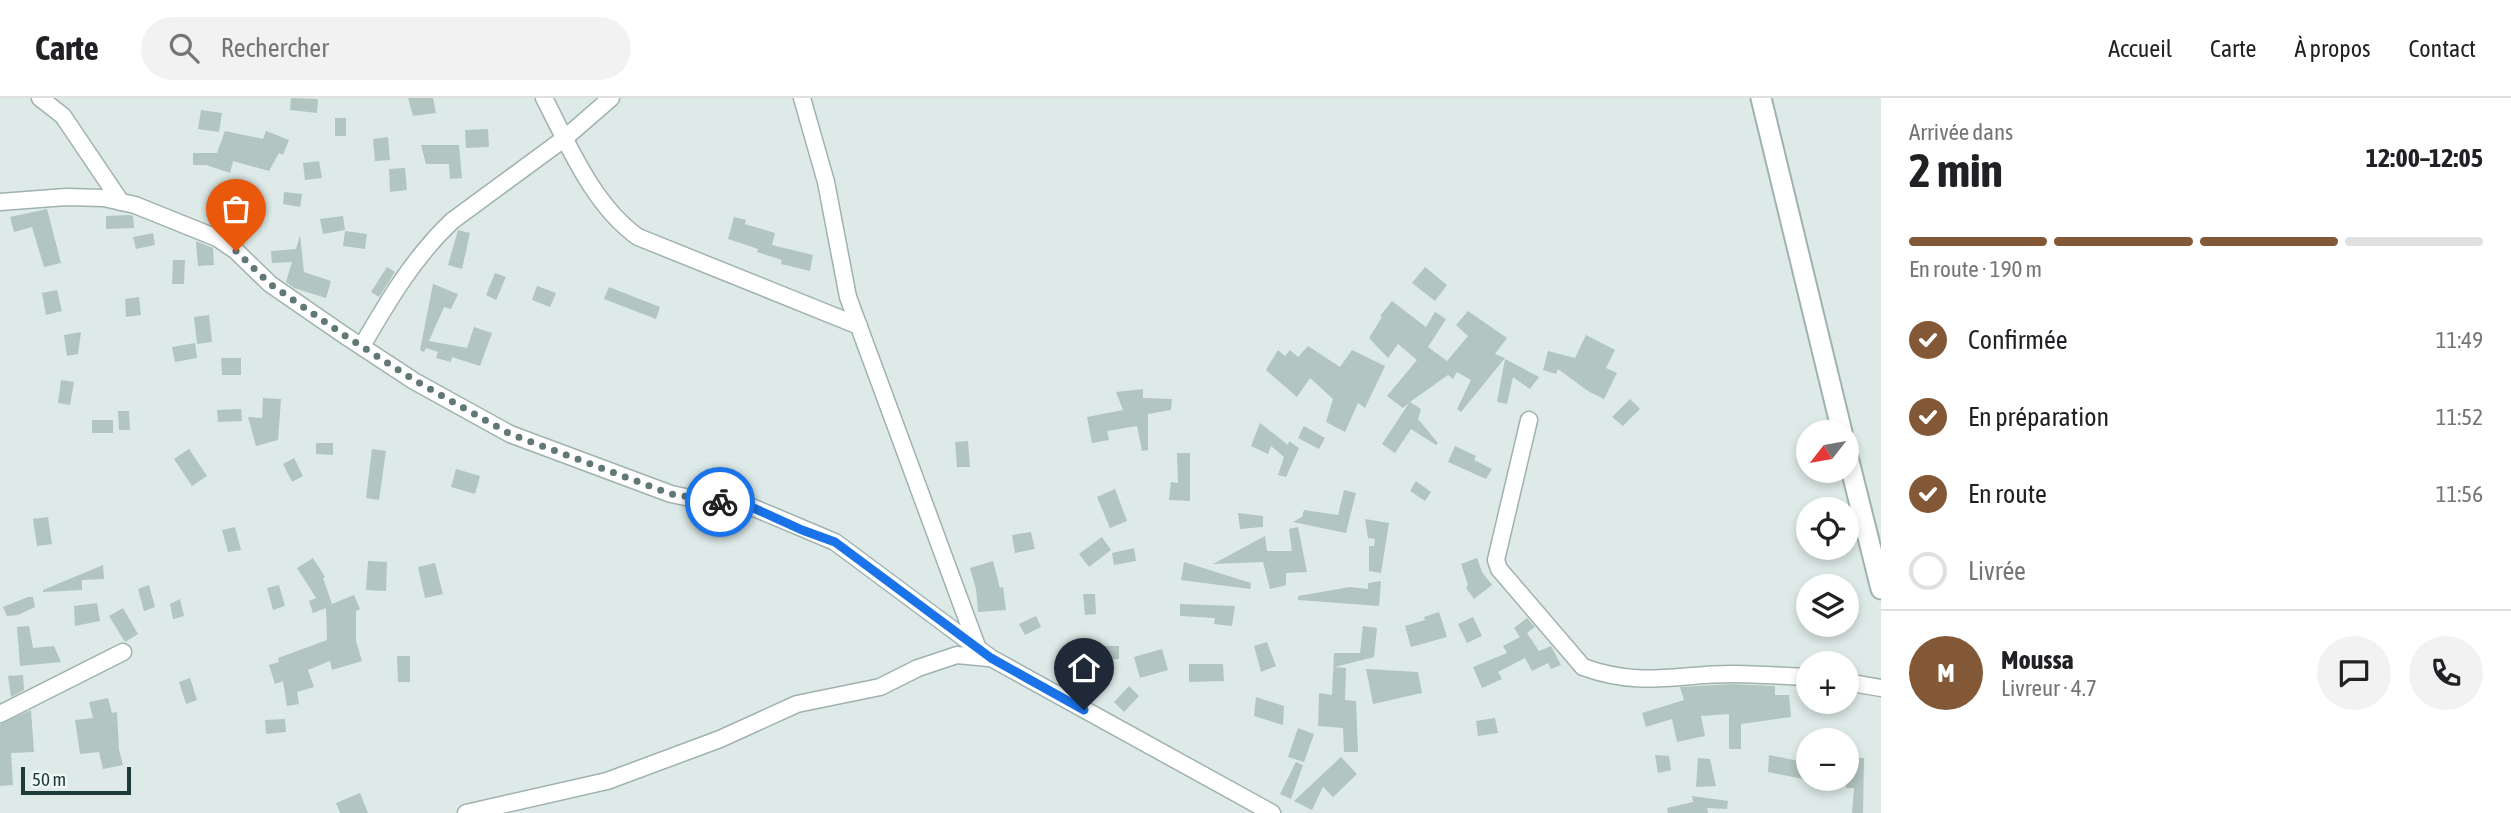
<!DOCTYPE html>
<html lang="fr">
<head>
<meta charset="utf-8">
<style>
  body { margin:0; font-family:"Asap Condensed",sans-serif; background:#f2f2f2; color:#202124; height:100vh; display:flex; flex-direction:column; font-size:26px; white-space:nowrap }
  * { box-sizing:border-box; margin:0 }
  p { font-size:23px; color:#757577 }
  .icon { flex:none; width:38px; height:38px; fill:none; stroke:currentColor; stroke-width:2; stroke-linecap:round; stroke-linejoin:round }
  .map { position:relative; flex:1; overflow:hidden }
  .panel { display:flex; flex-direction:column; background:#fff; width:630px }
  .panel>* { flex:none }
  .needle { width:46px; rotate:239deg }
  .tools { position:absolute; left:1796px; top:322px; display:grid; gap:14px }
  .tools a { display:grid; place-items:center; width:63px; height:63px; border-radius:50%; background:#fff; box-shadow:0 4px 10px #0003; font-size:35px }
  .scale { position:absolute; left:21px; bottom:18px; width:110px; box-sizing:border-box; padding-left:7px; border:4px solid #1e3a39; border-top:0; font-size:19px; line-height:24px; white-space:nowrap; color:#1e3a39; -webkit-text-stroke:5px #eef7f4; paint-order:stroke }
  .pin { position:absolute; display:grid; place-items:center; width:60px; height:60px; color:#fff; margin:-72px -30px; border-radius:50% 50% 50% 0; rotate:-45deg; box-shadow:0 0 7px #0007 }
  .pin .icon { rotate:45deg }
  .courier { position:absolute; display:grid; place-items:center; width:70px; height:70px; margin:-35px; border:5px solid #1a73e8; border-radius:50%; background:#fff; color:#222; box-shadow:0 2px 9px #0007 }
  .headline em { font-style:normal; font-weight:700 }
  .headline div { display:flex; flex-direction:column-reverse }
  .headline { display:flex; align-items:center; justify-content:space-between; height:119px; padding:0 28px }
  h1 { font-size:46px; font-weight:700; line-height:52px }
  .bar { display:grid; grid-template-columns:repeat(4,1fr); gap:10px 7px; align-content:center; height:84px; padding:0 28px }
  .bar i { height:9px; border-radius:5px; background:#e0e0e0 }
  .bar .active { background:#825836 }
  .bar p { grid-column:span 4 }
  .line { display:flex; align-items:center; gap:18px; padding:0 28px; border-top:2px solid #e0e0e0 }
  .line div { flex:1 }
  .round { display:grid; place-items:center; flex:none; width:74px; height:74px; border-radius:37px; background:#f2f2f2 }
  ol { padding:0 28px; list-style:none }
  li { display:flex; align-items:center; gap:21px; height:77px }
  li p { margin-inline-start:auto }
  li .icon { padding:7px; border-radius:50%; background:#825836; color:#fff; stroke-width:4 }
  li:last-child { color:#757577 }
  li i { width:38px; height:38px; border:4px solid #e0e0e0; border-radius:50% }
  header { display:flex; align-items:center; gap:42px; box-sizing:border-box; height:98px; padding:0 35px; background:#fff; border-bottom:2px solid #e0e0e0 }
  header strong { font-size:33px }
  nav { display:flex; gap:38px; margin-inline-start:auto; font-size:24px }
  .search { width:490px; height:63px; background:#f2f2f2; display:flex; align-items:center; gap:18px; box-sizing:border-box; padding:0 24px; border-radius:38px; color:#757577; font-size:26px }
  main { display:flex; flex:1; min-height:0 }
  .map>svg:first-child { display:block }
</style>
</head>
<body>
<header>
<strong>Carte</strong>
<div class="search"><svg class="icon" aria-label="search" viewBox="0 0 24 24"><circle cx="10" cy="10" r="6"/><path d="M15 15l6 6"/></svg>Rechercher</div>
<nav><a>Accueil</a><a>Carte</a><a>À propos</a><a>Contact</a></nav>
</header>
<main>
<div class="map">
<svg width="1881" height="715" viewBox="0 0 1881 715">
  <rect width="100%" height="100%" fill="#ddeae7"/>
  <g fill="#b3c5c1">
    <polygon points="291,0 318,1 317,15 290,12"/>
    <polygon points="408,0 433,0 436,15 413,18"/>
    <polygon points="201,12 222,15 219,34 198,31"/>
    <rect x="335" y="20" width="11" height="18"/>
    <polygon points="488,31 489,49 466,50 465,32"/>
    <polygon points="225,33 263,41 266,33 289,42 283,57 279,55 269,73 233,63 230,75 206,67 193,67 193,55 217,55"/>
    <polygon points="388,39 390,62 375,63 373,41"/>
    <polygon points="421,47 459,47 462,80 450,81 449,66 426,66"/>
    <polygon points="319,63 322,80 305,82 303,65"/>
    <polygon points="405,70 407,92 390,94 389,71"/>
    <polygon points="284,94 302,96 300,109 283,106"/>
    <polygon points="47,111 61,165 44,169 32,129 14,134 10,119"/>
    <polygon points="130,117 133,118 134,130 106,131 106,118"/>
    <polygon points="343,118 345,132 323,136 320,121"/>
    <polygon points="734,119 746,122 745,126 775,135 772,147 813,157 810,173 781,166 782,162 757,154 758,151 728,141"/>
    <polygon points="458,132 470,135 462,171 448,167"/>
    <polygon points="345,133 367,136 365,151 343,148"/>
    <polygon points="153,135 155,147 136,151 133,139"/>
    <polygon points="300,137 304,174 331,183 326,200 294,190 286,184 292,164 272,165 271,153 296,151"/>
    <polygon points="196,143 213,150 214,167 198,168"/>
    <polygon points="173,162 185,162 184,186 172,186"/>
    <polygon points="387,169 395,174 379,199 371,194"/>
    <polygon points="1425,169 1447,187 1435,203 1412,185"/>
    <polygon points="495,175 506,179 496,202 486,197"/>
    <polygon points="433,186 458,196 451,211 444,209 429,243 467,250 474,229 492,235 480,268 452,259 451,264 436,260 438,254 426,250 424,254 420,252"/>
    <polygon points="537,188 556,195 550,209 532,202"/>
    <polygon points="609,189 660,209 656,221 604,201"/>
    <polygon points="57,192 62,213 46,217 42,195"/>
    <polygon points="139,199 141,217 126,219 125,201"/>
    <polygon points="1392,203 1426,229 1435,214 1446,221 1428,249 1447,263 1468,238 1456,227 1468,213 1507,240 1495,256 1505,260 1461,314 1457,311 1471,282 1457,274 1453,281 1448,277 1410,304 1421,311 1418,321 1438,345 1436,347 1411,331 1395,355 1382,346 1409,305 1403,310 1387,298 1417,262 1398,246 1388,260 1369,240 1382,219 1380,218"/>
    <polygon points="209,217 212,244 197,246 194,219"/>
    <polygon points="81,234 78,256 67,258 64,237"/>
    <polygon points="1586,237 1615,252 1606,270 1617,275 1604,301 1588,293 1558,271 1556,276 1543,272 1548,253 1575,260"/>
    <polygon points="195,245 197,260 175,264 172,249"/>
    <polygon points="1308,248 1340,269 1352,252 1385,268 1365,310 1358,305 1345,334 1326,324 1333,301 1310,280 1297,299 1266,272 1278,252 1285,258 1290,252 1298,259"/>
    <polygon points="221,260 241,260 241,277 222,277"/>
    <polygon points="1505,261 1539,279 1530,291 1513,279 1507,306 1497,304"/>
    <polygon points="61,282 74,284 70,307 58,305"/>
    <polygon points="1143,291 1143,300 1172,301 1171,312 1148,316 1148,352 1142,353 1137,328 1107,333 1109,342 1092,345 1087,319 1123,312 1116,294"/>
    <polygon points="263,300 281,301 278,342 256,348 248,319 262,320"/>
    <polygon points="1630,301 1640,311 1623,328 1612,319"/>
    <polygon points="241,311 242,323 218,324 217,312"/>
    <polygon points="118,313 129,313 130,332 119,332"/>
    <rect x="92" y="322" width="21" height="13"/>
    <polygon points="1260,325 1288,347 1289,343 1299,350 1286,379 1278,377 1284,359 1271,348 1268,356 1251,348"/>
    <polygon points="1304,328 1325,340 1319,351 1298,340"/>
    <polygon points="968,343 970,369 957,369 955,344"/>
    <polygon points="316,345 333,345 333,357 316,356"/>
    <polygon points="1455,348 1476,358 1474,362 1492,371 1486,381 1448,364"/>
    <polygon points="189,351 207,378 192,388 174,361"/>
    <polygon points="372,351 386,353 379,402 366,400"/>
    <polygon points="1177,355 1190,355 1190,403 1169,402 1171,384 1178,385"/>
    <polygon points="294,360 303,378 292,384 283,366"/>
    <polygon points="456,371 480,378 475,396 451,389"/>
    <polygon points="1416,383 1431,394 1425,403 1410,393"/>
    <polygon points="1115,391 1127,423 1110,430 1097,399"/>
    <polygon points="1344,392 1356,395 1346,435 1293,424 1302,419 1304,412 1338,417"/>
    <polygon points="1238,415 1263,418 1263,429 1240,431"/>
    <polygon points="48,419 52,446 37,448 33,421"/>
    <polygon points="1365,421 1389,425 1381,475 1369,473 1369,448 1374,448 1375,441 1368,440"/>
    <polygon points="235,429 241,452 228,454 222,432"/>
    <polygon points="1298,429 1307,474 1286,475 1286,487 1270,491 1263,464 1213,466 1265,438 1267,453 1292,453 1289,431"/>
    <polygon points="1031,434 1035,451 1015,455 1012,437"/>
    <polygon points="1102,439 1111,452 1089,469 1079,456"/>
    <polygon points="1134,450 1136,463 1114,467 1112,455"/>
    <polygon points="313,460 325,479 323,480 332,506 354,497 360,511 356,513 356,543 362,563 332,572 330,563 308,572 314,589 297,594 299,606 287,608 283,583 275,586 269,567 279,564 278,560 327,542 326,510 313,515 309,503 316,500 297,470"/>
    <polygon points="1477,460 1482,474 1492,487 1474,501 1466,490 1468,487 1461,466"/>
    <polygon points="368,463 387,464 386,493 366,492"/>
    <polygon points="993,463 1000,490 1003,489 1006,512 978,514 976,491 970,470"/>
    <polygon points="1184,464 1251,485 1250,491 1181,482"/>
    <polygon points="435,465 443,496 425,500 418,469"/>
    <polygon points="103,467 104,481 82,482 82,492 43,494 43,492"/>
    <polygon points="1381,483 1379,508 1298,502 1298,498 1350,489 1368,491 1368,485"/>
    <polygon points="149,487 155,509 144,513 138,491"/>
    <polygon points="279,487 285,508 273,512 267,490"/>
    <polygon points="1083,496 1095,496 1096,516 1085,517"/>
    <polygon points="28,499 33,499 35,509 18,517 7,518 3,509"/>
    <polygon points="180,501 184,518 173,521 170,506"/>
    <polygon points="97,505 100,523 75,528 74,508"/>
    <polygon points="1180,506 1235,508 1232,528 1214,526 1215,520 1180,518"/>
    <polygon points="123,510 138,536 125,544 109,518"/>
    <polygon points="1439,514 1447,539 1411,549 1405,528 1425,522 1424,519"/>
    <polygon points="1036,518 1041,529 1025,537 1019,526"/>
    <polygon points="1473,519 1482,538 1467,545 1458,526"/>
    <polygon points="1527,520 1535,529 1527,535 1539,553 1551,548 1561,567 1551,571 1548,565 1532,573 1525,560 1498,574 1502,581 1482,590 1473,569 1507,555 1503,548 1520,539 1514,530"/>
    <polygon points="29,528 33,550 54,548 61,564 20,568 17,529"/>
    <polygon points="1363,528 1377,530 1374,559 1335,569 1346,570 1345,602 1356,603 1358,654 1344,654 1343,630 1318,628 1319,595 1332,597 1334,555 1360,555"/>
    <polygon points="1267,544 1276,568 1261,574 1254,548"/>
    <polygon points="1096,548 1119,548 1119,561 1068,564 1066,552"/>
    <polygon points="1162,551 1168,572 1140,580 1134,559"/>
    <polygon points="397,558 410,558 410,584 398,584"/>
    <polygon points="1189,566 1223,566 1224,583 1189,584"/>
    <polygon points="1366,571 1418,574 1422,595 1373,606"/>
    <polygon points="23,577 24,592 11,599 8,578"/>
    <polygon points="190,580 197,602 186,606 179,584"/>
    <polygon points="1732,586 1775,588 1775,597 1789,597 1791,619 1741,626 1741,651 1729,651 1729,616 1701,618 1705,638 1677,644 1672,621 1646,629 1642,615 1684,602 1680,589"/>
    <polygon points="1129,588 1139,598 1124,614 1114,604"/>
    <polygon points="1256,599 1284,608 1283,627 1254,618"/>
    <polygon points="108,600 112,615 117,614 119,651 123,667 103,671 99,654 80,656 75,622 93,620 89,604"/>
    <polygon points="31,612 34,654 11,655 13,687 0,688 0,626"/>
    <polygon points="1495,620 1498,635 1478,638 1476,623"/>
    <polygon points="285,621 286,634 266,636 265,622"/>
    <polygon points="1298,630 1314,636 1304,664 1288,659"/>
    <polygon points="1655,657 1669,658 1671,672 1658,675"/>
    <polygon points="1769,657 1808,665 1808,682 1768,674"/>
    <polygon points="1341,659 1357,676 1333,699 1323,689 1312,712 1294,703"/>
    <polygon points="1698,660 1710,661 1716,688 1696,689"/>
    <polygon points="1856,660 1864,660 1863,715 1852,715 1854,690 1846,690 1846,677 1855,677"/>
    <polygon points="1296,664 1303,667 1291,701 1280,696"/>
    <polygon points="360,695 368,715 340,715 336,705"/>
    <polygon points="1692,698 1728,703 1727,711 1707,710 1708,715 1668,715 1667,710 1693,704"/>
  </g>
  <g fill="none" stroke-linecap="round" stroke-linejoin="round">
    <g stroke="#a0b2af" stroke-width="19">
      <g id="minor">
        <polyline points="40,0 63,18 121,104"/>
        <path d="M544,0C569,48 593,107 638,139L859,228"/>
        <polyline points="802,0 826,84 848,199 978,551"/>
        <polyline points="0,104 66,99 104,100 135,107 217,140 236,153 270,186 344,237 414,283 510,336 671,396 700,402 747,407 835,444 991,560 1272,715"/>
        <path d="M362,248C388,203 414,159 452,123L565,40L611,0"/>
        <path d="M1529,322L1496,462L1499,471L1583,569C1641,590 1676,576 1732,576C1757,576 1783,578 1808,579"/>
        <polyline points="1846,584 1881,590"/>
        <polyline points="0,616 123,554"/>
        <polyline points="466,715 607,683 720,641 797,606 880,589 918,570 957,557 989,560"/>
      </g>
    </g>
    <g stroke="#a0b2af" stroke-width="23">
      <g id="tertiary">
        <polyline points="1761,0 1842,334"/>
        <polyline points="1846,351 1881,491"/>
      </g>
    </g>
    <use href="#minor" stroke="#fff" stroke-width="16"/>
    <use href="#tertiary" stroke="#fff" stroke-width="19"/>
  </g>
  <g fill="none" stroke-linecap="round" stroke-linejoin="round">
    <polyline stroke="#617876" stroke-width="7" stroke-dasharray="0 12.6" points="236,153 270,186 344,237 414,282 510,336 671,396 720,404"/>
    <polyline stroke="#1a73e8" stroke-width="9" points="720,404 747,407 802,432 835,444 991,560 1084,612"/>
  </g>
</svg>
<div class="tools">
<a><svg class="needle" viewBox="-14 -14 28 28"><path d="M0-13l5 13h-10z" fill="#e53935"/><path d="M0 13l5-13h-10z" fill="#757577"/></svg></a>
<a><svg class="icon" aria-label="locate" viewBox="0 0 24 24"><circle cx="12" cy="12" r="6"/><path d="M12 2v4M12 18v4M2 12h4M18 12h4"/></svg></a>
<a><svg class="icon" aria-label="layers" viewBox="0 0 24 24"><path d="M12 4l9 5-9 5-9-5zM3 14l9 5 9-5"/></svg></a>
<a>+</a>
<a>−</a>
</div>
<div class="scale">50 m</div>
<div class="pin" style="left:236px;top:153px;background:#ea580c"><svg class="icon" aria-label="bag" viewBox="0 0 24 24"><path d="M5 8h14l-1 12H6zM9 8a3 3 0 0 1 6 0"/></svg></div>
<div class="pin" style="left:1084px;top:612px;background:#1f2937"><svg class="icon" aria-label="home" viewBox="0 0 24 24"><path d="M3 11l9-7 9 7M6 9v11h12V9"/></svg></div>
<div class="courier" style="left:720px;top:404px"><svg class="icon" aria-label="bike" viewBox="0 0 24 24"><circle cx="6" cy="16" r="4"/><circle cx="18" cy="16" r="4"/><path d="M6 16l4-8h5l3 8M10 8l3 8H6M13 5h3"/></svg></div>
</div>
<section class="panel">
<div class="headline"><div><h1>2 min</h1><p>Arrivée dans</p></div><em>12:00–12:05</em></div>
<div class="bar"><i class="active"></i><i class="active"></i><i class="active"></i><i></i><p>En route · 190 m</p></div>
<ol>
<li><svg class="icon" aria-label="check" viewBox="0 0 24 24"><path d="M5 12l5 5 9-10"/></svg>Confirmée<p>11:49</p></li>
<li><svg class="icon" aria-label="check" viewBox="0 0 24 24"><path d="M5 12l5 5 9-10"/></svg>En préparation<p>11:52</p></li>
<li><svg class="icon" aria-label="check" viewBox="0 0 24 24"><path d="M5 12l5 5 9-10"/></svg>En route<p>11:56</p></li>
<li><i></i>Livrée</li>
</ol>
<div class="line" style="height:126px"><b class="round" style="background:#825836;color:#fff">M</b><div><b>Moussa</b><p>Livreur · 4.7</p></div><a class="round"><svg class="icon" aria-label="chat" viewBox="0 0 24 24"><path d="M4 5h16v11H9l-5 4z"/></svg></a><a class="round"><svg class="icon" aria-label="phone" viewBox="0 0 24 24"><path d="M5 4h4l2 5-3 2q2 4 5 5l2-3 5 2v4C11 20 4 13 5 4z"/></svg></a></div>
</section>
</main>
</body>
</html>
